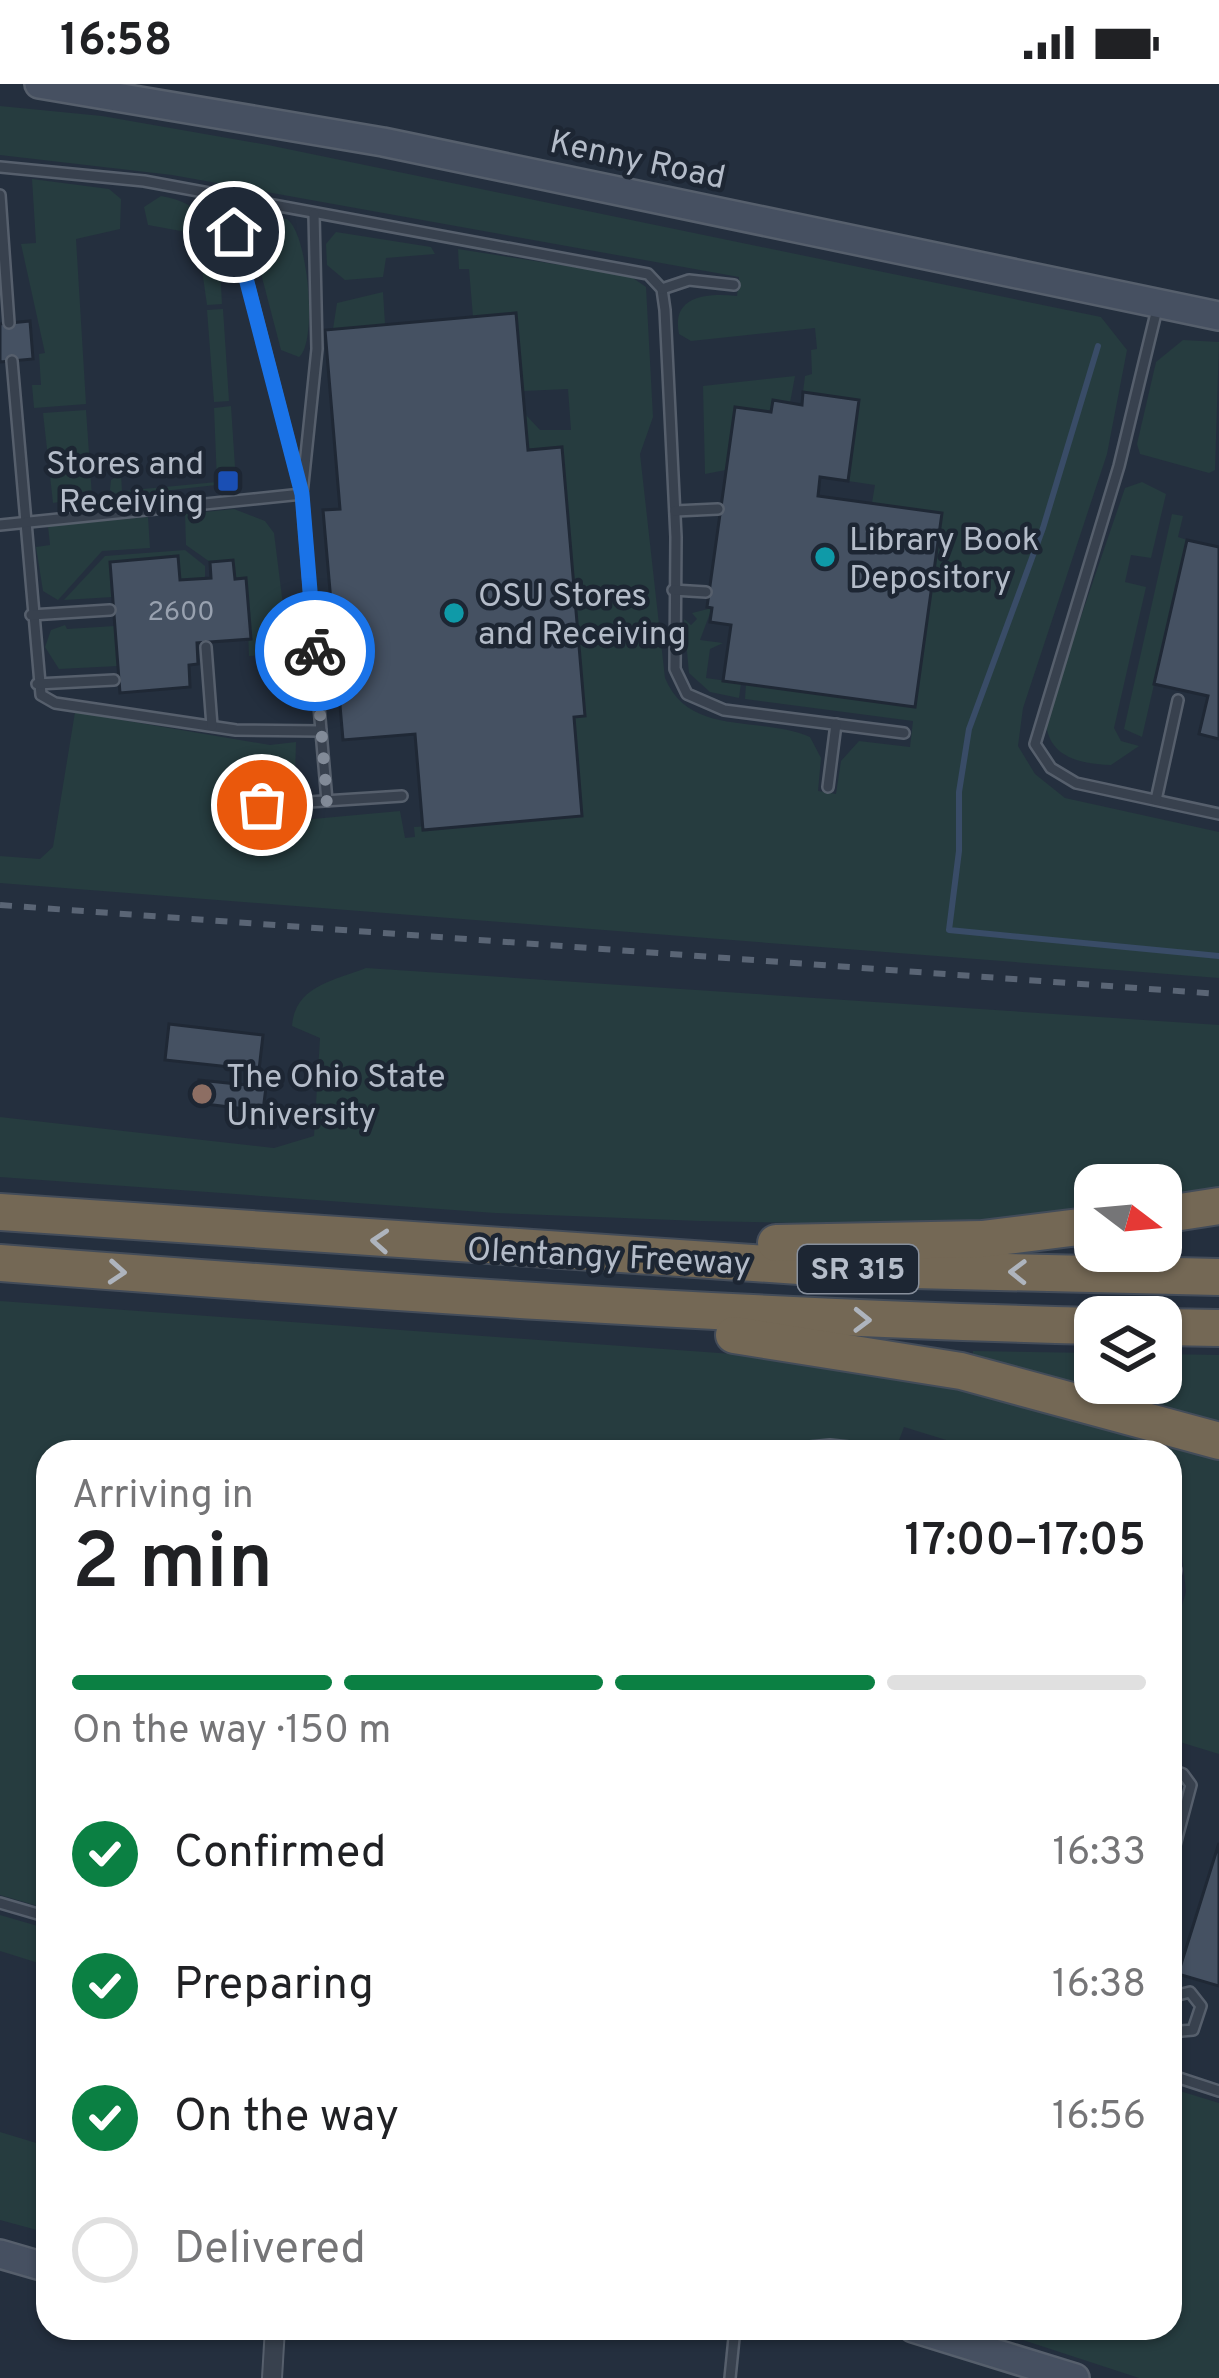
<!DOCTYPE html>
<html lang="en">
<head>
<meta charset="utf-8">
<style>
  body { margin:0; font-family:Overpass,sans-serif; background:#f6f6f6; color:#202124; height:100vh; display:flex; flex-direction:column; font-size:45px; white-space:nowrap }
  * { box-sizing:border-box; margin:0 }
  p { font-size:39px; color:#757577 }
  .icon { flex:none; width:66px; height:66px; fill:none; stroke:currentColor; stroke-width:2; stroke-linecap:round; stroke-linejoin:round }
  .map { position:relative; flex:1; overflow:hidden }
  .side { position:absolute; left:36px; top:1356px; width:1146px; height:900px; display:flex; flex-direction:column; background:#fff; border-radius:36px; box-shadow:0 3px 9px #0004 }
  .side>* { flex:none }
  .needle { width:78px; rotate:106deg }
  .buttons { position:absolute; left:1074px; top:1080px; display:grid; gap:24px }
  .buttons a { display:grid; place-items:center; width:108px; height:108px; border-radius:24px; background:#fff; box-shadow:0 3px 9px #0004; font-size:60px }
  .pin { position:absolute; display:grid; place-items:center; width:102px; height:102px; color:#fff; margin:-51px; border:6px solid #fff; border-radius:50%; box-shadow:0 3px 12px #0007 }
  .courier { position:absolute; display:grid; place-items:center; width:120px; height:120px; margin:-60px; border:9px solid #1a73e8; border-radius:50%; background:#fff; color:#222; box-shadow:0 3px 15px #0007 }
  .summary em { font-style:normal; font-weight:600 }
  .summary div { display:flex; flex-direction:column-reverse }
  .summary { display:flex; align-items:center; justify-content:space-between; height:204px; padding:0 36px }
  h1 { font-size:78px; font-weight:600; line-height:90px }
  .bar { display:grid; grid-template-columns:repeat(4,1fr); gap:18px 12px; align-content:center; height:144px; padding:0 36px }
  .bar i { height:15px; border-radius:9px; background:#e0e0e0 }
  .bar .current { background:#0b8043 }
  .bar p { grid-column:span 4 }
  ol { padding:0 36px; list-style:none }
  li { display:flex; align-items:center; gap:36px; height:132px }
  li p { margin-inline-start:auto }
  li .icon { padding:12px; border-radius:50%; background:#0b8043; color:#fff; stroke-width:4 }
  li:last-child { color:#757577 }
  li i { width:66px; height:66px; border:6px solid #e0e0e0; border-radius:50% }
  .status { display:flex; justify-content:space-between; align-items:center; height:84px; padding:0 60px; background:#fff; direction:ltr }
  .status svg { height:33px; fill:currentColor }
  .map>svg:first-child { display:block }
</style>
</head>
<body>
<div class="status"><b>16:58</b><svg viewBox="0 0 49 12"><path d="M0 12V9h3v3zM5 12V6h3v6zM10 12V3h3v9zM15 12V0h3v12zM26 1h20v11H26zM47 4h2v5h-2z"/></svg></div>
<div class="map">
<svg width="1219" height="2294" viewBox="0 0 1219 2294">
  <rect width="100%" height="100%" fill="#242f3e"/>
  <g fill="#263c3f">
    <path d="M0,22L102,32L268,61L1101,233L1127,266L1107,370L1023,624L1018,662L1035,690L1065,714L1219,748V894L0,799V772L40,775L53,763L75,628L270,661L296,658L295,695L278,705L255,707L258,740L400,727L405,754L415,753L414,743L582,732L574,633L584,632L562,364L528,366L525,330L540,346H571L568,305L523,307L516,230L473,233L469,185H459L458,165L630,192L646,203L653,333L640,370L665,594C690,654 761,631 810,653L821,674L818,707L836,710L841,677L859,657L910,663L913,637L745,615L746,600L915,623L942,430L872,419L875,401L848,397L858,316L803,308L805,292L812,290L811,266L817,265L815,244L691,257L679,250C671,211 708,209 737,212L739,193L172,91L0,71Z"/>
    <polygon points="32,95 109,105 121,115 120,145 76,155 86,320 34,324 32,301 41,301 39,270 45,269 21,160 36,159"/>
    <path d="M161,112C222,122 219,169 222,220L207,221L197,150L148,141L144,123Z"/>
    <path d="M269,134L287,135C308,149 318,258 299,273L281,266L253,159L257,143Z"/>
    <polygon points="336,148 431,163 435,170 386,174 383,193 345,196 327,181 326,160"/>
    <polygon points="383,208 385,240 333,245 337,219"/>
    <polygon points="223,225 229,317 214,318 207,226"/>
    <polygon points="1183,256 1219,258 1215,386 1209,389 1140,370 1137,360 1156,278"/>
    <polygon points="795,292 790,319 773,317 771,328 726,386 705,390 703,302"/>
    <polygon points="231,322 235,383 225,400 119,412 110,406 111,396 121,390 122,407 217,398 214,324"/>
    <polygon points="86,326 92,412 53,419 43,329"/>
    <path d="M1142,398L1166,410L1151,474L1131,471L1125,498L1146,503L1114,644L1121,657L1139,662L1111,681C1080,680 1046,673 1046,635L1125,404Z"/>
    <polygon points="234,425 265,437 274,449 289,569 249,572 246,495 235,495 233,476 210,478 186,461 185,430"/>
    <polygon points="1172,430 1183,432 1178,453 1187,456 1142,653 1124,645"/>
    <polygon points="148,433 150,464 102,467 58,516 43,507 36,463 50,461 48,442"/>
    <polygon points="185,466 205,482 205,494 180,496 178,472 111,478 113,513 64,516 105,472"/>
    <polygon points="712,524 700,556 723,559 710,565 706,594 741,599 739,614 710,608 689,589 684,535 691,541 697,535 692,529"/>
    <polygon points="65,541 67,545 115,542 118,582 59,585 45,563 51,546"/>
    <path d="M366,884L1219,941V1110L1161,1119V1101H1095V1130L907,1141L700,1137L495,1129L0,1093V1033L274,1064L314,1052L320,954L292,942C295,902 333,897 366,884Z"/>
    <polygon points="0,1217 788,1274 913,1294 1219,1373 1219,1670 1170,1655 1170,1561 1186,1508 1182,1470 1170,1454 1170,1368 985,1368 904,1343 898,1359 824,1355 678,1368 48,1368 48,1825 0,1811"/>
    <polygon points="973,1267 1095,1269 1095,1299 1161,1299 1161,1270 1219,1271 1219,1342 973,1274"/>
    <polygon points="0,1831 48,1845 48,1882 0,1867"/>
    <polygon points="1170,2004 1219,2019 1219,2294 1139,2294 986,2244 1170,2244"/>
    <polygon points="48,2045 48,2149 0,2136 0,2048 43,2061"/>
  </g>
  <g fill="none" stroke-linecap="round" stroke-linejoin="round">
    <polyline stroke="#394c67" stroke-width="6" points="1098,262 1043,444 969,645 959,708 959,767 949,846 1219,872"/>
  </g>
  <g fill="#455162" stroke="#1f2835" stroke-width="3">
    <polygon points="516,229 528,366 562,363 585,632 574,633 582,732 423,746 415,650 343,656 323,426 340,425 325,246"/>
    <polygon points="30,237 33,275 0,278 0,240"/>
    <polygon points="803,308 859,316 848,397 820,393 818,412 942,429 915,623 723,597 731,541 710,538 712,524 707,523 735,323 771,328 773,316 802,321"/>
    <polygon points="1187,456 1219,463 1219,655 1199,650 1208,612 1154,600"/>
    <polygon points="178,472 180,496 211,494 210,478 233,476 235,495 246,494 251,555 197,559 198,580 189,581 190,603 120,609 110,478"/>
    <polygon points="169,940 263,951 259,986 165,976"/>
    <polygon points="199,996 266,1003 263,1027 197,1019"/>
    <polygon points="1219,1759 1219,1902 1178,1890"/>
  </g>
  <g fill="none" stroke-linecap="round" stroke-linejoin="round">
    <g stroke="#565f6c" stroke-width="14">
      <g id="lane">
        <polyline points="0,83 144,97 648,190 662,205 665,226 676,453 675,585 687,610 724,626 904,649"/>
        <polyline points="0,111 9,239"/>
        <polyline points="662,205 689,196 734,201"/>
        <polyline points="1157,225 1119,382 1035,660 1051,684 1076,699 1219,730"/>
        <polyline points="12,277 41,611 55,619 236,646 321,647 302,410 317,265 314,130"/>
        <polyline points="675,427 718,425"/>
        <polyline points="0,441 302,410 225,112"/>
        <polyline points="673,506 706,508"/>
        <polyline points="31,531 110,526"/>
        <polyline points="206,563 212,642"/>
        <polyline points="37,600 114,596"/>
        <polyline points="321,647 327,717"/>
        <polyline points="828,703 836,640"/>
        <polyline points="1156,716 1178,616"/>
        <polyline points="262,721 402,712"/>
        <polyline points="761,1368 830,1361 895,1368"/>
        <polyline points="1170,1470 1176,1486 1170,1518"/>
        <polyline points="1170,1685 1183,1690 1191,1701 1170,1780"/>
        <polyline points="0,1819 48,1833"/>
        <polyline points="1170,1913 1190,1908 1201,1922 1193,1946 1170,1948"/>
        <polyline points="1170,1991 1219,2007"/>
        <polyline points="730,2294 735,2244"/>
      </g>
    </g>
    <g stroke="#565f6c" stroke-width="22">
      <polyline id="street" points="272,2294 275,2244"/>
    </g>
    <g stroke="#565f6c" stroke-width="32">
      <g id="secondary">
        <polyline points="39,0 383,58 1219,232"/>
        <polyline points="0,2170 48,2184"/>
        <polyline points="913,2244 1075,2294"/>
      </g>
    </g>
    <g stroke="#434c59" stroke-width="40">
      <g id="highway">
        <polyline points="0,1128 828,1184 1219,1193"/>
        <polyline points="1161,1131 1219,1122"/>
        <polyline points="776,1159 982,1155 1095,1141"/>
        <path d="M0,1179C365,1207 729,1233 1095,1242"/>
        <polyline points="1161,1243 1219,1244"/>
        <polyline points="734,1251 961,1287 1219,1357"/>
      </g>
    </g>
    <use href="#lane" stroke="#38414e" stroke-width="9"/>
    <use href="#street" stroke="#38414e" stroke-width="18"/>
    <use href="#secondary" stroke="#465061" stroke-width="27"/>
    <use href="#highway" stroke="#746855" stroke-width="36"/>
    <polyline stroke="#5a6575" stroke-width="6" stroke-dasharray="12 12" stroke-linecap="butt" points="0,821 1219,910"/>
  </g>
  <defs><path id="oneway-chevron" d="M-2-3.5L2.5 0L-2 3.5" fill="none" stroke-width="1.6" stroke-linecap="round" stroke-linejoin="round" transform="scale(3)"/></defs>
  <g stroke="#aeb4bd">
    <use href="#oneway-chevron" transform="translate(380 1157) rotate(-176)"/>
    <use href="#oneway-chevron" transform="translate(117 1188) rotate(4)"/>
    <use href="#oneway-chevron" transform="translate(1018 1188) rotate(-179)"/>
    <use href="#oneway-chevron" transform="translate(862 1236) rotate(1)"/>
  </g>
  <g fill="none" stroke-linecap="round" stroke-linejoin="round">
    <polyline stroke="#828b98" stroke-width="12" stroke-dasharray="0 21.6" points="262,721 327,717 315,567"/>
    <polyline stroke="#1a73e8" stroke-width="15" points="234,148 302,410 315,567"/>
  </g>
  <rect fill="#1a4fb4" stroke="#1d2633" stroke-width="4.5" x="216" y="385" width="24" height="24" rx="6"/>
  <g fill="#0f9aa8" stroke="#1d2633" stroke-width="4.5">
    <circle cx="825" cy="473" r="12"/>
    <circle cx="454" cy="529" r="12"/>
  </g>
  <circle fill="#8d6e63" stroke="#1d2633" stroke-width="4.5" cx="202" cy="1010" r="12"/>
  <g text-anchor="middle" stroke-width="9" stroke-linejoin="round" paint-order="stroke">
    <g font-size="27" fill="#98a1af">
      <text x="181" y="536">2600</text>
    </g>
    <rect fill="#1d2633" stroke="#878f9c" stroke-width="3" x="798" y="1161" width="120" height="48" rx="9"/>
    <g font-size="30" font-weight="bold" fill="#b4bcc9">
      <text x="858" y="1195">SR 315</text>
    </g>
    <g font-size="33" fill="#b4bcc9" stroke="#1d2633">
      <text transform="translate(638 74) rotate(12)" y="12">Kenny Road</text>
      <text transform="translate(609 1171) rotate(3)" y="12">Olentangy Freeway</text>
    </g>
    <g font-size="33" fill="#b4bcc9" stroke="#1d2633" text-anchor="start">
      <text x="204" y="390" text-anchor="end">Stores and<tspan x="204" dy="38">Receiving</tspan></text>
      <text x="849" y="466">Library Book<tspan x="849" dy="38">Depository</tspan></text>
      <text x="478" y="522">OSU Stores<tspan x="478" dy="38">and Receiving</tspan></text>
      <text x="226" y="1003">The Ohio State<tspan x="226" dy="38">University</tspan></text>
    </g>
  </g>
</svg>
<div class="buttons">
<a><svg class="needle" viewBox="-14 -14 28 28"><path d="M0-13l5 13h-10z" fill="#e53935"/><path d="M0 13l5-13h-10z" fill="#757577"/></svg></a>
<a><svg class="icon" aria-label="layers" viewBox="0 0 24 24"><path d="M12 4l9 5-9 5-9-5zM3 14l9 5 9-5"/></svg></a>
</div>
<div class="pin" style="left:262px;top:721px;background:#ea580c"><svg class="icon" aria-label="bag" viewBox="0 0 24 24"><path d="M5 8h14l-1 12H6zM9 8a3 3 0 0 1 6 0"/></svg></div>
<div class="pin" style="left:234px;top:148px;background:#1f2937"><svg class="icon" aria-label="home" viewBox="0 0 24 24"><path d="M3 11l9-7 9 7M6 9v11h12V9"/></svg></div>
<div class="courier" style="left:315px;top:567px"><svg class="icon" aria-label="bike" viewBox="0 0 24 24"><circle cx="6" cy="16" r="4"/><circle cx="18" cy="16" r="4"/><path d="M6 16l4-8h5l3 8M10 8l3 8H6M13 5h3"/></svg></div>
<section class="side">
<div class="summary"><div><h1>2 min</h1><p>Arriving in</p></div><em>17:00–17:05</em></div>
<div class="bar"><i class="current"></i><i class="current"></i><i class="current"></i><i></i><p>On the way · 150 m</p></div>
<ol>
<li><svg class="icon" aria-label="check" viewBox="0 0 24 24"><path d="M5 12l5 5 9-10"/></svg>Confirmed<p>16:33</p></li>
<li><svg class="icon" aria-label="check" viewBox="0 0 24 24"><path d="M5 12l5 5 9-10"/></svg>Preparing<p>16:38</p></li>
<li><svg class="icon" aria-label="check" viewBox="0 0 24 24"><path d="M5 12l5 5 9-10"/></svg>On the way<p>16:56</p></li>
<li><i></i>Delivered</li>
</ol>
</section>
</div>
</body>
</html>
